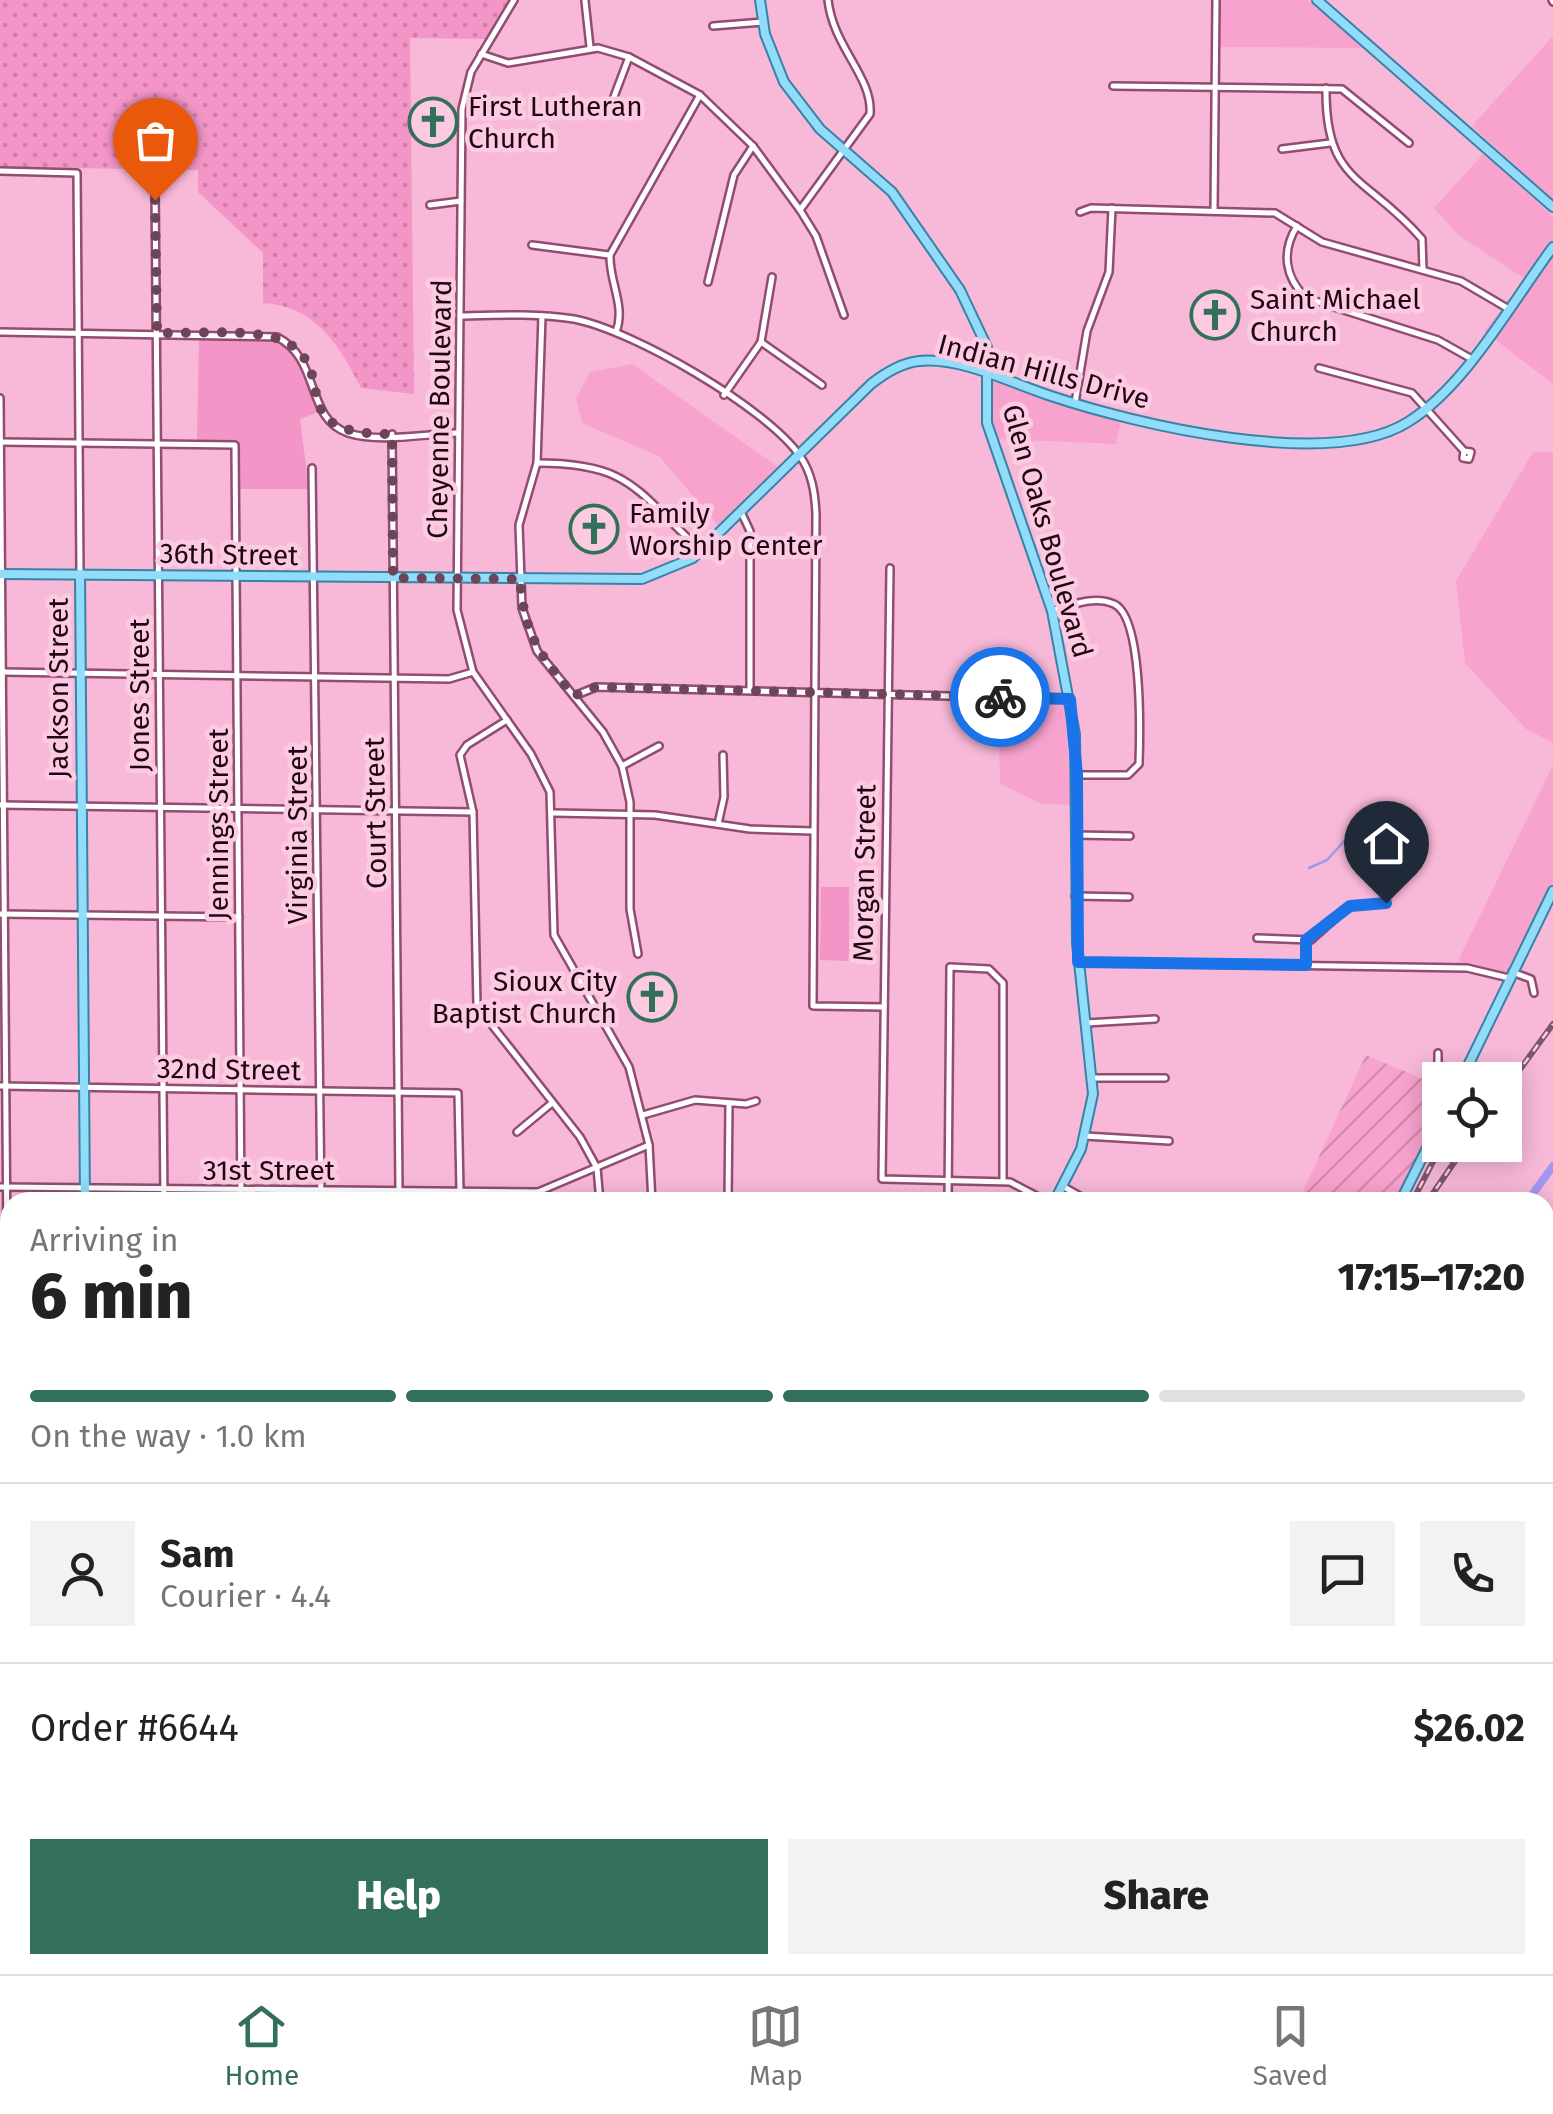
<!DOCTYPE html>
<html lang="en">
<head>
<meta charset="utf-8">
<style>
  body { margin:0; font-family:"Fira Sans",sans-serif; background:#f2f2f2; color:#222; height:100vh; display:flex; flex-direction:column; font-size:38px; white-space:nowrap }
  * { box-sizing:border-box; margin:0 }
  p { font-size:32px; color:#767676 }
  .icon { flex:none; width:55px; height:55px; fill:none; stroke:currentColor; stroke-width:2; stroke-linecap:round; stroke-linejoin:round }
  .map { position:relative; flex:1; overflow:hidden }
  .panel { position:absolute; left:0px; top:1192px; width:1555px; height:782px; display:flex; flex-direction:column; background:#fff; border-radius:30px 30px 0 0; box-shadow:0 5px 25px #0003 }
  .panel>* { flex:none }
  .fabs { position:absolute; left:1422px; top:1062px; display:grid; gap:20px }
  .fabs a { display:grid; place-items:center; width:100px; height:100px; border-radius:0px; background:#fff; box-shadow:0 5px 25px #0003; font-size:50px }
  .pin { position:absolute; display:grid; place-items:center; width:85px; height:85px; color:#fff; margin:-102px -42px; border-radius:50% 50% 50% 0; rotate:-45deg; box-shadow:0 0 10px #0007 }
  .pin .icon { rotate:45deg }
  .courier { position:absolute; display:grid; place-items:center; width:100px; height:100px; margin:-50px; border:8px solid #1a73e8; border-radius:50%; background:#fff; color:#222; box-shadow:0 2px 12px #0007 }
  .head em { font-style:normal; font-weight:800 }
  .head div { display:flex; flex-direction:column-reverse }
  .head { display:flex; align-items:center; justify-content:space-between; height:170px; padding:0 30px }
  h1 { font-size:65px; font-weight:800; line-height:75px }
  .bar { display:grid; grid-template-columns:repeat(4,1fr); gap:15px 10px; align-content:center; height:120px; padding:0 30px }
  .bar i { height:12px; border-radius:8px; background:#e0e0e0 }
  .bar .on { background:#33705a }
  .bar p { grid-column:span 4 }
  .line { display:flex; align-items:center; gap:25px; padding:0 30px; border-top:2px solid #e0e0e0 }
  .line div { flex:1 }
  .round { display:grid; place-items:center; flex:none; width:105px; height:105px; border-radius:0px; background:#f2f2f2 }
  .action { display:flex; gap:20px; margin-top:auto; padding:20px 30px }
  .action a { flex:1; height:115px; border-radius:0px; background:#33705a; color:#fff; font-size:40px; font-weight:800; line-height:115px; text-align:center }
  .action a+a { background:#f2f2f2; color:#222 }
  .menu { display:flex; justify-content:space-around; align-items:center; height:140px; border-top:2px solid #e0e0e0; background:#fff; font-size:28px; color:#767676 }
  .menu a { display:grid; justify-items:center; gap:5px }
  .menu .on { color:#33705a }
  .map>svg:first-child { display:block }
</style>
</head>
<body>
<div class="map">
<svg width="1553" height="1974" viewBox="0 0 1553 1974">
  <defs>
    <pattern id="industrial-furrows" width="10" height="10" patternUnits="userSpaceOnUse" patternTransform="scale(2.5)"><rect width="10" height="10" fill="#f8a3ce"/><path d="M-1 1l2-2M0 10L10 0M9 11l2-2" fill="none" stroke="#d48bb0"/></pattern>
    <pattern id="grass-dots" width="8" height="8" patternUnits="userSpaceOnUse" patternTransform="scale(2.5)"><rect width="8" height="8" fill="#f395c6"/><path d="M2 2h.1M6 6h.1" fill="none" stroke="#d07fa9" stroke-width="1.8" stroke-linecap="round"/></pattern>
  </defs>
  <rect width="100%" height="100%" fill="#f8b9d8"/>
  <g fill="#f8a3ce">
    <polygon points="1220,0 1308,0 1364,48 1219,47"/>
    <polygon points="1553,36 1553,199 1472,126"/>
    <polygon points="1484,153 1553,217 1553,384 1484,331 1525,279 1458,235 1434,208"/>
    <polygon points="632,364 781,469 721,529 659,456 582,423 576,399 590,372"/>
    <polygon points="991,380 1121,420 1116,444 996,439 990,417"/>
    <polygon points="1533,452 1553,452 1553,743 1526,729 1465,663 1456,581"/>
    <polygon points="998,701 1065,701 1071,805 1042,804 1000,784"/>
    <polygon points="1553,765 1553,902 1515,978 1458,961"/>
    <polygon points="0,1387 8,1387 10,1571 0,1571"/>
  </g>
  <g fill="url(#industrial-furrows)">
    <polygon points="1366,1055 1440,1086 1440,1130 1404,1202 1298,1202"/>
    <polygon points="1553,1282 1553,1707 1545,1706 1545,1301"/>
    <polygon points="1553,1864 1553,1974 1479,1974 1485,1965 1545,1965 1545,1876"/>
    <polygon points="812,1965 1076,1965 1076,1974 805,1974"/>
  </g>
  <path fill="url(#grass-dots)" d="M0,0H511L488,39L410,38L414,394L361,388C339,345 316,306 263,303V253L198,192V170L0,167Z"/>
  <g fill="#f395c6">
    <polygon points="199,338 282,343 299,358 318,412 300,419 309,489 238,489 237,441 197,440"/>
    <polygon points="821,887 849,887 849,961 820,960"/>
    <polygon points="321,1189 479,1191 479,1202 321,1202"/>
    <polygon points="1076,1965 1271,1965 1268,1974 1076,1974"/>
  </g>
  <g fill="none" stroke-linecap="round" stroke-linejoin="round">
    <polyline stroke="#a197f1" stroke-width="2.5" points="1309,868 1327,860 1347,838"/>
    <g stroke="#a197f1" stroke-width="8">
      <polyline points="1527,1202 1553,1166"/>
      <polyline points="1365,1974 1367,1965"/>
    </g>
    <g stroke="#914c71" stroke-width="10">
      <g id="minor">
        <polyline points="514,0 471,72 462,109 457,610 473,672 531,754 550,792 554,935 629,1067 649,1145 652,1202"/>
        <polyline points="1552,0 1553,2"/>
        <polyline points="585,1 590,47"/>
        <polyline points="713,26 763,22"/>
        <polyline points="481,54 508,63 598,48 629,57 700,95 753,146 800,210 816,236 844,315"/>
        <polyline points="1113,86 1342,89 1409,143"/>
        <path d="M1326,88C1325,185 1367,175 1422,239L1423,270"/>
        <polyline points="612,102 629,57"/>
        <polygon points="608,103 614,103 613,109 607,109"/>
        <polyline points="1282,149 1330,143"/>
        <polyline points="0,171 77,173 80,573"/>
        <polyline points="155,187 164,1202"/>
        <polyline points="430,205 461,201"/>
        <path d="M800,210L870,114C873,77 833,47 828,0"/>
        <polyline points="1214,211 1216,0"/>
        <polyline points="1080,212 1091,208 1275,213 1322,242 1461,281 1507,308"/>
        <path d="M1297,226C1281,252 1285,277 1306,298L1438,340L1470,358"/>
        <polyline points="532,245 609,255"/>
        <polyline points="708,282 734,175 753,146"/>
        <path d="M460,316C497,315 537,313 574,319C632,330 767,408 800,456C812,473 815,493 816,514L813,1006L884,1007"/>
        <polyline points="542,316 537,463 519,525 522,608 537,651 603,732 622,766 630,802 630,909 638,954"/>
        <path d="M0,332L277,337C321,359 305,419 348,433C379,443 424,434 457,433"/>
        <path d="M616,332C626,306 609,282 610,255L700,95"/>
        <polyline points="761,342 822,385"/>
        <polyline points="1319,368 1412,393 1464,451 1471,452 1469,459 1463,458 1464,451"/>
        <polyline points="724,395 761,342 772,277"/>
        <polyline points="0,398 10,1604"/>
        <polyline points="1075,403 1087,331 1109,272 1112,208"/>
        <polyline points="392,434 399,1191"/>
        <polyline points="0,442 235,445 241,1202"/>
        <path d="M537,463C634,463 636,493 701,550"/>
        <polyline points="312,468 321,1202"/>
        <polyline points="741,512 750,531 750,690"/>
        <polyline points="890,568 882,1179 1010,1182 1048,1202"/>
        <path d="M1052,611C1071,605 1095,595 1114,604C1143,617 1140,734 1139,764L1128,775H1077"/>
        <polyline points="3,672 449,679 473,672"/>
        <polyline points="574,696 596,687 1069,699"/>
        <polyline points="507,720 467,745 460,755 473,812 477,1006 580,1137 597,1168 600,1202"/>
        <polyline points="622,766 659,746"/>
        <polyline points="0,805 473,812"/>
        <polyline points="553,813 655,815 750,829 813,831"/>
        <polyline points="718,824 724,797 723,755"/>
        <polyline points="1075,835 1130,836"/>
        <polyline points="1075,896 1129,897"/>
        <polyline points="0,914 239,917"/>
        <polyline points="1257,938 1311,940 1349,906 1385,903"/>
        <polyline points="1078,962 1467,968 1509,978"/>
        <polyline points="1306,965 1306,940"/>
        <polyline points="1512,972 1531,979 1534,993"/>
        <polyline points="1086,1023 1155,1019"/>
        <polyline points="1438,1053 1438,1074 1451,1080"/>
        <polyline points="1093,1078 1165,1078"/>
        <polyline points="0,1086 458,1093 460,1191"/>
        <polyline points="643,1115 695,1100 746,1104 756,1101"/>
        <polyline points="517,1132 552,1103"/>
        <polyline points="1085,1136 1169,1141"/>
        <polyline points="0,1187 538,1192 649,1145"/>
        <polyline points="1064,1187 1089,1201 1171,1202"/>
        <polyline points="503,1192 514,1202"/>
        <polyline points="533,1202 538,1192"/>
        <polyline points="728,1202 729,1103"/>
        <polyline points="948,1202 950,967 989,969 1003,983 1003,1181"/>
        <polyline points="1545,1398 1553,1398"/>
        <polyline points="1545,1501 1553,1501"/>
        <polyline points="0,1643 10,1644"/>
        <polyline points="10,1688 10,1730"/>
        <polyline points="0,1789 10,1789"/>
        <polyline points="0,1860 10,1860"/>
        <polyline points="0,1933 10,1933"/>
        <polyline points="12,1965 12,1974"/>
        <polyline points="227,1965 227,1974"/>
        <polyline points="295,1965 295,1974"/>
        <polyline points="684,1965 684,1974"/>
        <polyline points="158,1974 158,1965"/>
        <polyline points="419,1974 419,1965"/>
        <polyline points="934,1974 942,1965"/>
      </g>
    </g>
    <g stroke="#3982a7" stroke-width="12">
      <g id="major">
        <polyline points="760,0 765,34 784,82 820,129 892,192 960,290 987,347 987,423 1052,611 1075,734 1077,943 1093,1094 1081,1149 1054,1202"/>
        <polyline points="1317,0 1553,207"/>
        <path d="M0,574L642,579L693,558L871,384C885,373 901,363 919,361C962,357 1011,383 1051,396C1135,424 1330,471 1408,422C1466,386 1512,302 1553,247"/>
        <polyline points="80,574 85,1202"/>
        <polyline points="1461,1080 1553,891"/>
        <polyline points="1400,1202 1440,1122"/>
        <polyline points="0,1571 10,1571"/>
        <polyline points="91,1965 91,1974"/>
        <polyline points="796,1974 803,1965"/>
      </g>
    </g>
    <use href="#minor" stroke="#fff" stroke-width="5"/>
    <use href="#major" stroke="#91dcf9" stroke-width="8"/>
    <g stroke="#7f556b" stroke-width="6">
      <g id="rail">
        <polyline points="1505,1090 1553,1024"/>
        <polyline points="1412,1202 1438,1152"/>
        <polyline points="1427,1202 1466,1145"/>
        <polyline points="807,1974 814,1965"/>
        <polyline points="893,1974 901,1965"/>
        <polyline points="913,1974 921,1965"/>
      </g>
    </g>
    <use href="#rail" stroke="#fccbe2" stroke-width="2.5" stroke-dasharray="8" stroke-linecap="butt"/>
  </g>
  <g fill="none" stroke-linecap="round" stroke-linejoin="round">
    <path stroke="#6c4559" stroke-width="10" stroke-dasharray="0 18" d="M155,200L157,333C190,334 261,327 288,343C341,376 280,435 392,434L393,578L520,579C524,635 539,654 574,696L596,687L1000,697"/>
    <polyline stroke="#1a73e8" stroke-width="12" points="1000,697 1070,699 1077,775 1078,962 1306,965 1306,940 1350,906 1386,903"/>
  </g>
  <defs>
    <g id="church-ring" transform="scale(2.5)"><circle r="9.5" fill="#fccbe2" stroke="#33705a" stroke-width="1.5"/><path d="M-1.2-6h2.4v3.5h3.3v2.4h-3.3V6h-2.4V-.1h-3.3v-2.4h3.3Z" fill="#33705a"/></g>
  </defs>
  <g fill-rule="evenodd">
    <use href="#church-ring" x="433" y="122"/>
    <use href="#church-ring" x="1215" y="315"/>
    <use href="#church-ring" x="594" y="529"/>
    <use href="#church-ring" x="652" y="997"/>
  </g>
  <g text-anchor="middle" stroke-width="9" stroke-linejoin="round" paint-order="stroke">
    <g font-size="28" fill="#200615" stroke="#fccbe2" text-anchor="start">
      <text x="468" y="116">First Lutheran<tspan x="468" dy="32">Church</tspan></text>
      <text x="1250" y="309">Saint Michael<tspan x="1250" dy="32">Church</tspan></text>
      <text x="629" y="523">Family<tspan x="629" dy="32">Worship Center</tspan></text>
      <text x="617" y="991" text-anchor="end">Sioux City<tspan x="617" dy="32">Baptist Church</tspan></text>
    </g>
    <g font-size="28" fill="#200615" stroke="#fccbe2">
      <text transform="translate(1044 371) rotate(15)" y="10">Indian Hills Drive</text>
      <text transform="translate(439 409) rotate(-89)" y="10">Cheyenne Boulevard</text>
      <text transform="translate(1048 531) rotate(74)" y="10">Glen Oaks Boulevard</text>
      <text transform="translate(229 554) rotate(1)" y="10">36th Street</text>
      <text transform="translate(58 688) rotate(-90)" y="10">Jackson Street</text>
      <text transform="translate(139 695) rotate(-90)" y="10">Jones Street</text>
      <text transform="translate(375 813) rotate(-91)" y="10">Court Street</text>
      <text transform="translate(218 824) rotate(-90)" y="10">Jennings Street</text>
      <text transform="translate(297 835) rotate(-90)" y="10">Virginia Street</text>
      <text transform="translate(864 873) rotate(-89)" y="10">Morgan Street</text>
      <text transform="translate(229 1069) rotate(1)" y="10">32nd Street</text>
      <text x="269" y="1180">31st Street</text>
    </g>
  </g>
</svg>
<div class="fabs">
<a><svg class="icon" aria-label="locate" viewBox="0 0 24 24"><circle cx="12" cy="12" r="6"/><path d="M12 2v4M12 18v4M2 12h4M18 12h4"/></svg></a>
</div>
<div class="pin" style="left:155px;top:200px;background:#ea580c"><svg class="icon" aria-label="bag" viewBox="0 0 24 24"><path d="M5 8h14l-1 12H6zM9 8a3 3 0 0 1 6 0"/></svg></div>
<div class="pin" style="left:1386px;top:903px;background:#1f2937"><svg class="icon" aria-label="home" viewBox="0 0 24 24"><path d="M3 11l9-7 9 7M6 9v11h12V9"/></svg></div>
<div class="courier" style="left:1000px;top:697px"><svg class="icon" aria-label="bike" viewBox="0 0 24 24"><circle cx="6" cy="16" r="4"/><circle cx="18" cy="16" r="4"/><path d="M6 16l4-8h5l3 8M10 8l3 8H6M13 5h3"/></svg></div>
<section class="panel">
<div class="head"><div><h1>6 min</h1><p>Arriving in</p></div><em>17:15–17:20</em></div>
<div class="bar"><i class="on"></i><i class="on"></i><i class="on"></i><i></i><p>On the way · 1.0 km</p></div>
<div class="line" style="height:180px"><a class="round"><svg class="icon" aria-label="person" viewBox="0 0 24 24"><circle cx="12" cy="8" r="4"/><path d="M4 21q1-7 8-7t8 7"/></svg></a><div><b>Sam</b><p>Courier · 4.4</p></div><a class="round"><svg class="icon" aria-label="chat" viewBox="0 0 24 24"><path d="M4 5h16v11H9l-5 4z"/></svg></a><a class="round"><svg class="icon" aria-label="phone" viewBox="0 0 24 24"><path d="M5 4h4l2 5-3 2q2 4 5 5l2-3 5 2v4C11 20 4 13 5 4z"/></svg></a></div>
<div class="line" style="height:130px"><div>Order #6644</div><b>$26.02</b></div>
<div class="action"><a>Help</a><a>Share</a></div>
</section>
</div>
<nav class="menu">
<a class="on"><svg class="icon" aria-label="home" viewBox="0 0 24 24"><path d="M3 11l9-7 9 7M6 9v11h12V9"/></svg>Home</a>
<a><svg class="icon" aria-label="map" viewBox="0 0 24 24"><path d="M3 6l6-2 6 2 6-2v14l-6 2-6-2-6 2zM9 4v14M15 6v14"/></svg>Map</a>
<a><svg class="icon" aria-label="saved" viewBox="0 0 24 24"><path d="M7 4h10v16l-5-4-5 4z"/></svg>Saved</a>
</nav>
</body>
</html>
